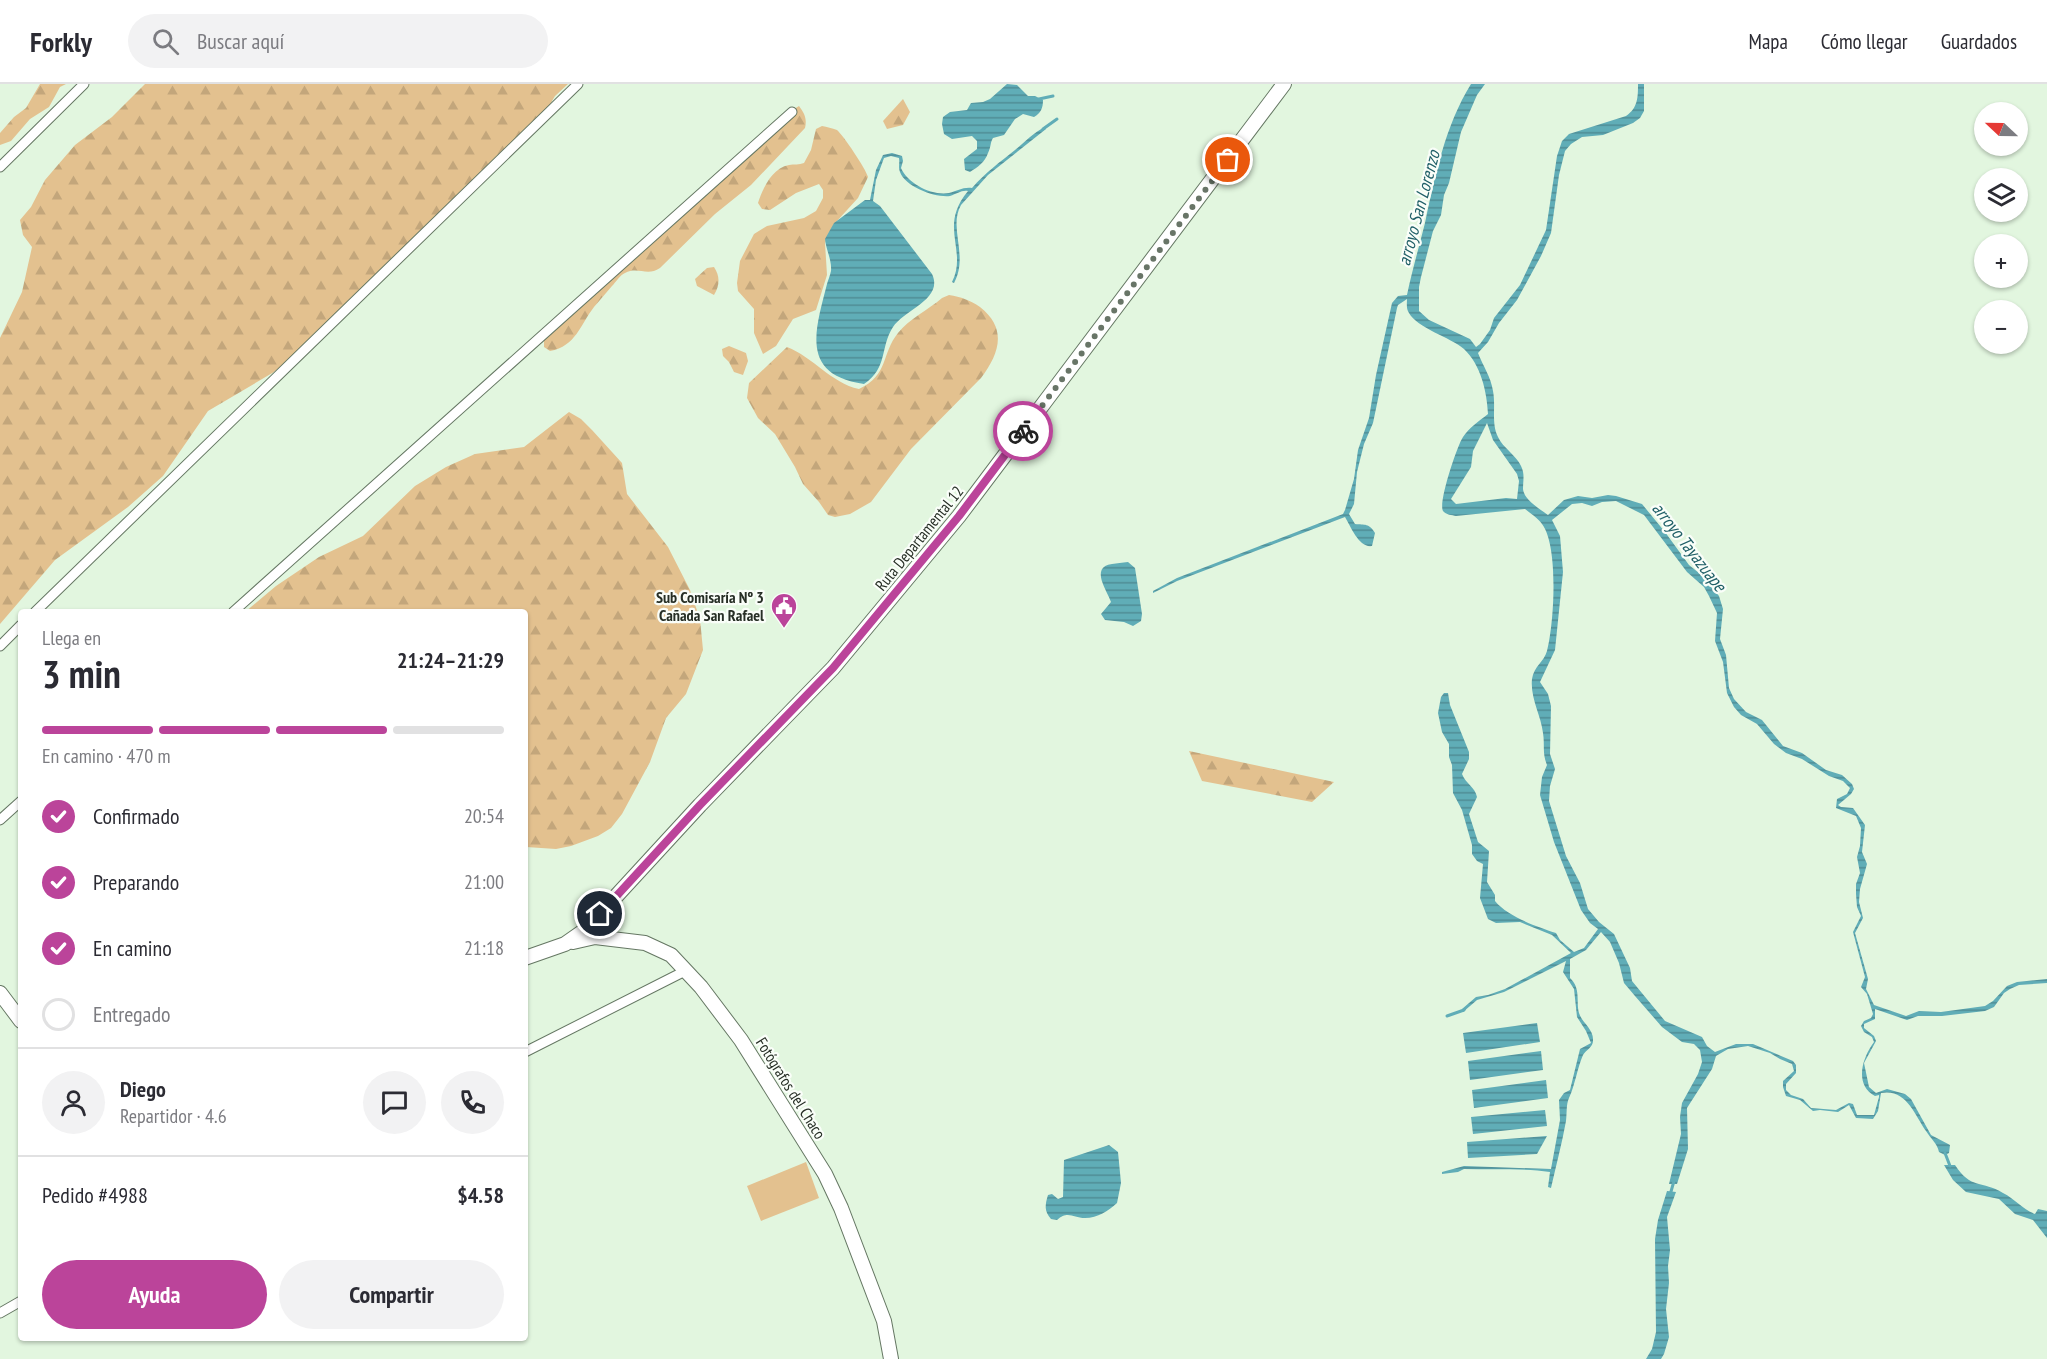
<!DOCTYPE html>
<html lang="es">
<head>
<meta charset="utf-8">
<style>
  body { margin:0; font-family:"PT Sans Narrow",sans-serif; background:#f2f2f3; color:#2b2b33; height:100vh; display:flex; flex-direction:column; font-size:22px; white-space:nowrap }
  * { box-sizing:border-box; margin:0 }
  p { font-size:20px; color:#7c7c81 }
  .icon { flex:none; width:33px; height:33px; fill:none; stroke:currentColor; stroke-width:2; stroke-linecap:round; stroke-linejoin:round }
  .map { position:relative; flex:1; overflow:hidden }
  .panel { position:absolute; left:18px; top:525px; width:510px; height:732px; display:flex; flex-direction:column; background:#fff; border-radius:6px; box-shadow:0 2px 4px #0004 }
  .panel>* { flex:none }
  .needle { width:39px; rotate:292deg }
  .controls { position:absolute; left:1974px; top:18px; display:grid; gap:12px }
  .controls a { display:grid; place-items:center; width:54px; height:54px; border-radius:50%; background:#fff; box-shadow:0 2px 4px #0004; font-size:30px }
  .pin { position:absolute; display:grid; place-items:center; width:51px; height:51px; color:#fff; margin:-26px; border:3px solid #fff; border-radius:50%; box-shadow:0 2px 6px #0007 }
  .courier { position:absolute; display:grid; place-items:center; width:60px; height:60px; margin:-30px; border:4px solid #bb449a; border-radius:50%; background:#fff; color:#222; box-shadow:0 2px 8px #0007 }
  .summary em { font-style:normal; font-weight:600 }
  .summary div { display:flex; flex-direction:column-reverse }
  .summary { display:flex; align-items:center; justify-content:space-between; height:102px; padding:0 24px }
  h1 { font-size:39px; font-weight:600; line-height:45px }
  .bar { display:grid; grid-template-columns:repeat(4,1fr); gap:9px 6px; align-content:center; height:72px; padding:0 24px }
  .bar i { height:8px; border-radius:4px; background:#e1e1e2 }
  .bar .active { background:#bb449a }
  .bar p { grid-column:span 4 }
  .line { display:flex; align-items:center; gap:15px; padding:0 24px; border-top:2px solid #e1e1e2 }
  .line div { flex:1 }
  .round { display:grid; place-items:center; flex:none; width:63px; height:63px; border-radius:32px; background:#f2f2f3 }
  ol { padding:0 24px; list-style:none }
  li { display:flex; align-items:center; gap:18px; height:66px }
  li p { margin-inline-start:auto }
  li .icon { padding:6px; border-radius:50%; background:#bb449a; color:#fff; stroke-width:4 }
  li:last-child { color:#7c7c81 }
  li i { width:33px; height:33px; border:3px solid #e1e1e2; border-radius:50% }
  .button { display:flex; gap:12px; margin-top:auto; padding:12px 24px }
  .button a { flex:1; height:69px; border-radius:36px; background:#bb449a; color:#fff; font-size:24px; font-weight:600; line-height:69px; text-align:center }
  .button a+a { background:#f2f2f3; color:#2b2b33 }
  header { display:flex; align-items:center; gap:36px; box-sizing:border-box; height:84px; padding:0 30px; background:#fff; border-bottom:2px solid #e1e1e2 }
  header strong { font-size:28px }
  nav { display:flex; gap:33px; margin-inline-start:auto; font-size:21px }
  .search { width:420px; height:54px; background:#f2f2f3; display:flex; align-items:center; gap:15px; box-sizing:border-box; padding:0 21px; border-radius:33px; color:#7c7c81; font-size:22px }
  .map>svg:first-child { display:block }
</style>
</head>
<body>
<header>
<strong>Forkly</strong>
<div class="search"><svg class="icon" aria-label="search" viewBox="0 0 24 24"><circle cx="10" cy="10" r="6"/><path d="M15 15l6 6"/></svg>Buscar aquí</div>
<nav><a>Mapa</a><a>Cómo llegar</a><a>Guardados</a></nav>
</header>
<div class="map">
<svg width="2047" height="1275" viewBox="0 0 2047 1275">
  <defs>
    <pattern id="forest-firs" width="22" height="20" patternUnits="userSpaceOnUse" patternTransform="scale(1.5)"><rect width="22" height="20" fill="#e3c18f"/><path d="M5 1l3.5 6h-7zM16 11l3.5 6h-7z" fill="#c3a67b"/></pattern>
    <pattern id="water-rules" width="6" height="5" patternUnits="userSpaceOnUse" patternTransform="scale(1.5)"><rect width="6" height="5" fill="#60adb7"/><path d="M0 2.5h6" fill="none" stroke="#4f8d95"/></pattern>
  </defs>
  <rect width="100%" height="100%" fill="#e2f6df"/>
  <polygon fill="#e3c18f" points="806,1078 819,1114 761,1137 747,1102"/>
  <g fill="url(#forest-firs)">
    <polygon points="40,0 66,0 60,3 49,23 30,35 11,57 0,61 0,49 14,33 26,24"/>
    <polygon points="145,0 568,0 555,12 540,37 299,268 274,288 208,327 163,392 128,423 55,476 0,540 0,254 22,208 32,163 23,151 20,136 31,123 45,96 75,61 112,33"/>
    <polygon points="903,15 910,28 903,41 887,45 883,37"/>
    <path d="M799,22C805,30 807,35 805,44L751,101L715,130L660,184C647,193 638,182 625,189C620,191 616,198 612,202C606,209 600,216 594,223C580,241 576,262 550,267L544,263V256L713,92C744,71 766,41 799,22Z"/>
    <path d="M822,42C827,43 832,44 837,46C843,51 866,85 868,93L858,114L837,137L825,159L827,191L816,226L793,235L776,262L763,270L754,249V225L738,207L737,199L740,177L754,150L767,142L804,134L816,127L823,114V106L819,100L796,109L770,126L762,125L758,119C763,104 772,84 789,81C794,80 799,81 804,79L811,66L816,45Z"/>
    <path d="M714,183C720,192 720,201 714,211L697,202L695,195L707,184Z"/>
    <path d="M949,211C961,213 970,216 980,223C1008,245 999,270 981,294L911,365L871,418L850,430L835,433L828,431L819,418L803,400L795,383L775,350L758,334L747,314L749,299L787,263C813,273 831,299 859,305C889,291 881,270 898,249C909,235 928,226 942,214Z"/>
    <polygon points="729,262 746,269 748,277 743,291 734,288 729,278 723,272 722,265"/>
    <polygon points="569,328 581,335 592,346 622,379 627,410 668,463 690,506 700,535 703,566 686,610 666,634 650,678 622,730 611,744 598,752 571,762 556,765 526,763 525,764 525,528 245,528 276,502 319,473 363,452 415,402 446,383 475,370 524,363"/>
    <polygon points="1189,667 1334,698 1312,718 1202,697"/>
  </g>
  <g fill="url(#water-rules)" fill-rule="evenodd">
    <path d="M1007,0L1017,1L1028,12H1035L1043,16C1043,24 1041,29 1034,33L1023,30L1015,35L1004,51L993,54C990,59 991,63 988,69C985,78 978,83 970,88L965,86L964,75L977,65V57L972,52L952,55L944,50L942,40L943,33L950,28L967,26L971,19L983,18L990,15Z"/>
    <path d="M1471,0H1485L1477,11L1461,48L1449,99L1444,111L1441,131L1433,147L1421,193L1419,203V227L1429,236L1470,255L1476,263L1480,260L1490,246L1494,234L1520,201L1546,146L1557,72L1562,57L1569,50L1626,32C1638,24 1638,13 1638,0H1644V27L1640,34L1633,39L1603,51L1582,53L1571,60L1565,67L1559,91L1551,149L1541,172L1517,216L1499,239L1488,258L1478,269C1483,282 1491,293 1493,307C1496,323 1491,339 1498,353C1503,364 1516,371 1521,382C1525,390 1523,396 1523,405C1524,416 1540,425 1548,431L1564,416L1578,412L1592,414L1608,411L1616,412L1642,420L1665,448L1689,481L1699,489L1719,512L1723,525L1720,555L1726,571L1729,604L1734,615L1746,628L1762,636L1783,662L1802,669L1826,686L1842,691L1852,700L1854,705L1851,710L1838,721L1841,723L1853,724L1865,741L1862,768L1867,780L1860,805L1859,818L1863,834L1855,849L1868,895L1866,905L1874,921L1906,932L1919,927L1941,928L1985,922L1993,917L2007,902L2017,898L2047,895V899L2019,901L2010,905L2004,909L1994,923L1985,927L1942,932H1918L1907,936L1875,925V935L1864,940V944L1874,952L1876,957L1864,979L1869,1003L1876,1009L1887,1005L1905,1010L1911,1015L1931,1051L1950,1061L1949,1069L1945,1071L1939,1068C1937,1059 1931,1055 1926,1047C1915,1031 1906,1004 1881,1009L1878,1027L1873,1035L1856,1034L1849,1021L1838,1028L1820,1026L1813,1027L1800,1016L1786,1012L1783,1003V997L1794,987L1792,980L1780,975L1770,969L1748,962L1728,965L1716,972L1712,985L1687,1024L1688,1065L1677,1100H1669L1681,1050L1680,1033L1682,1019L1698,990L1702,978L1700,966L1694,960L1682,958L1662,943L1635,912L1624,899L1619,879L1610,858L1601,848L1586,866L1570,875V894C1581,904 1576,917 1579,929C1582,939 1594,945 1593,957C1593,963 1586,966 1583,971C1577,985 1575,1001 1569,1014C1566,1020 1567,1030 1566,1037C1562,1059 1556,1082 1551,1104L1548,1103L1550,1088C1524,1084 1492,1086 1464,1085L1458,1088L1442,1090V1088L1464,1082L1551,1085L1560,1036L1559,1016L1564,1009L1570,1006L1580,965L1591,959L1586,947L1577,933L1574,905L1563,888L1566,877L1504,908L1477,916L1463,928L1462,925L1476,913L1488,911L1505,905L1571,869L1552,851L1520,838L1496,839L1488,835L1480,814L1483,780L1477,777L1472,770V761L1462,726L1453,709L1452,681L1449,673V660L1442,648L1438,629L1441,613L1444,609H1448L1450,621L1469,668V675L1462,690C1466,700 1475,703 1477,713L1469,730L1478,758L1489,767L1487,798L1495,811V817C1508,833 1538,843 1556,849L1560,856L1574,868L1584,864L1598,845L1590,839L1581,826L1554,758L1540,711L1542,693L1547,681C1542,669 1545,661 1543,649C1541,631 1530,614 1532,595C1534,582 1544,578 1547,567C1554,541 1559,462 1542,440C1538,434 1530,429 1525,425L1456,432C1452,431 1446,431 1443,427C1438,419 1457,362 1463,353C1469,344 1479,337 1488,330C1487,308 1481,281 1464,265C1450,253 1417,244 1409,229C1406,225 1407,219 1407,215L1398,221L1397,224L1373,339L1364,360L1357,388L1354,420L1349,430L1355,440C1365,441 1369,439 1375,449L1372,462C1359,464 1351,443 1345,433L1177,497L1153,509V507L1177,494L1343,430L1345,426L1354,395L1358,366L1369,334L1376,291L1392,219L1398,212L1407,211C1412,187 1419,163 1425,139C1435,92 1445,42 1471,0ZM1487,339L1493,356L1517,390L1519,397L1517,415L1506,414L1456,420L1451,415L1471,383L1473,367ZM1616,417L1644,431L1687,488L1704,503L1709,512L1717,529L1715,557L1723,578L1727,609L1734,623L1741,631L1757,640L1774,660L1786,669L1802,675L1829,692L1843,697L1850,704L1847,710L1837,715L1836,724L1856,732L1861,744L1860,762L1857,773L1860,789L1856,800V810L1857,823L1861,832L1853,848L1865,893L1861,903L1867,910L1873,930L1871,934L1864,937L1861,942L1864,948L1872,953L1874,958C1862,974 1854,1001 1875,1012L1879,1011V1013L1874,1031H1857L1853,1020L1849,1019L1836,1026L1811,1024L1803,1015L1791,1011L1786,1006V1000L1796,989V981L1793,977L1753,960H1736L1715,968L1707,962L1702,953L1665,937L1632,897L1630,884L1614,850L1599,838L1588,825L1580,799L1566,772L1549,717L1550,702L1555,685L1550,670L1551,622L1548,610L1540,598L1555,566L1563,488L1560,452L1552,436L1572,420L1582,419L1592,422L1602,418Z"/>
    <path d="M1045,43L1046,45L988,91L961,121C948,144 969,171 954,199L952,198C968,166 938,143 968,107C961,106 957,110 950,112C936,114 905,103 900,88C898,83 900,79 899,74L891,72L884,74L876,96L873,117L880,122L932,190C944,215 904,226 893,243C880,263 888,284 864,300C800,291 815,247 827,200C828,196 830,192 831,187C832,176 826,166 825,155L834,139L865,116H870L876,86L883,71L892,69L902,72L903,77L901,84C908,100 932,112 949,109C958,107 962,103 972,104C985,89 1000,78 1015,66C1025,58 1033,49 1045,43Z"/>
    <path d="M1128,478L1135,484L1142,530L1141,537L1133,542L1124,538L1105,536L1101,530L1111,518C1108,508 1089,483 1112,480C1117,479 1122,479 1128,478Z"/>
    <polygon points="1537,939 1540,958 1466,969 1463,949"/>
    <polygon points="1541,967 1543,986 1470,996 1468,977"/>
    <polygon points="1546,996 1548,1014 1474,1024 1472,1006"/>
    <polygon points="1545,1026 1547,1042 1473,1050 1471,1033"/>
    <polygon points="1547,1052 1537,1070 1468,1074 1467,1058"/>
    <path d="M1109,1061L1118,1068L1121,1099L1117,1119C1108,1127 1098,1134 1085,1134C1073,1134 1068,1126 1057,1136L1051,1135C1044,1127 1045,1121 1048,1111L1052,1110L1058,1115L1063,1113L1064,1076Z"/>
    <path d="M1955,1081C1971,1106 1982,1096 2003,1109C2015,1115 2022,1125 2035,1130L2038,1125L2047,1127V1154L2033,1136L2015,1130L1999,1115L1966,1108L1953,1096L1944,1081Z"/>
    <polygon points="1667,1107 1676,1108 1667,1133 1670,1166 1668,1182 1669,1199 1666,1225 1669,1253 1664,1270 1661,1275 1646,1275 1652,1265 1656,1248 1655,1155 1658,1136"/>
  </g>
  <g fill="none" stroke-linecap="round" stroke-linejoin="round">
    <g stroke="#60adb7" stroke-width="3">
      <polyline points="1039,15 1053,12"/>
      <polyline points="1043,45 1057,35"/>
      <polyline points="1447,932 1464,926"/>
      <polyline points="1945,1069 1950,1082"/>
      <polyline points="1670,1111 1674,1097"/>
    </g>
    <g stroke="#657763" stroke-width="11">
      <g id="street">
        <polyline points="0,83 84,0"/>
        <polyline points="35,528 578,0"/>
        <polyline points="233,528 792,28"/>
        <polyline points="0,562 21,541"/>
        <polyline points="0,736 21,717"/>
        <polyline points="525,968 687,886"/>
        <polyline points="0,1229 21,1217"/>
      </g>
    </g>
    <g stroke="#657763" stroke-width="16">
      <g id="secondary">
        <polyline points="573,858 595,853 645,859 671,871 701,903 741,956 825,1090 841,1124 884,1237 891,1275"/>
        <polyline points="525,874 565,860 585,846 700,721 833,584 959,432 1284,0"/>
        <polyline points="0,909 21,937"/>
      </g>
    </g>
    <use href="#street" stroke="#fff" stroke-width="9"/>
    <use href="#secondary" stroke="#fff" stroke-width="14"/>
  </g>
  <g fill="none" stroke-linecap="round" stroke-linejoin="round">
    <polyline stroke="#687567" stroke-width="6" stroke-dasharray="0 10.8" points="1023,347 1228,76"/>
    <polyline stroke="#bb449a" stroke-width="8" points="600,830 700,721 833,584 959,432 1023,347"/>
  </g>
  <defs>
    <g id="civic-pin" transform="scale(1.35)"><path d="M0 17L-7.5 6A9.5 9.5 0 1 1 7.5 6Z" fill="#bb449a" stroke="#fafef9"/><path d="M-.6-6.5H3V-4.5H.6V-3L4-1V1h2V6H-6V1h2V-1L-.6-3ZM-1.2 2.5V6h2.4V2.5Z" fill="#fff"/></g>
  </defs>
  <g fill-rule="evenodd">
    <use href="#civic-pin" x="784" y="522"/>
  </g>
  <g text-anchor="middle" stroke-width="4.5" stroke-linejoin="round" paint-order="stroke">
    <g font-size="16" fill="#272f26" stroke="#fafef9">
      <text transform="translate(919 454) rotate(-51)" y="6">Ruta Departamental 12</text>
      <text transform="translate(791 1004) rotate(58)" y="6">Fotógrafos del Chaco</text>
    </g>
    <g font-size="16" font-weight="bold" fill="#272f26" stroke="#fafef9" text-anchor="end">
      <text x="764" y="519">Sub Comisaría Nº 3<tspan x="764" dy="18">Cañada San Rafael</tspan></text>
    </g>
    <g font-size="18" font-style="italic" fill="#216068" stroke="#fafef9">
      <text transform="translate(1419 124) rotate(-75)" y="6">arroyo San Lorenzo</text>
      <text transform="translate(1689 463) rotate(52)" y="6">arroyo Tayazuape</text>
    </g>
  </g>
</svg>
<div class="controls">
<a><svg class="needle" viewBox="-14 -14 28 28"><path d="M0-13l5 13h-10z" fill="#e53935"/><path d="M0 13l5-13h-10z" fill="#7c7c81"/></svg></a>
<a><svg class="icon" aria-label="layers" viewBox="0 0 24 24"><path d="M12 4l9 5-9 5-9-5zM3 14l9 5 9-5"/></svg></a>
<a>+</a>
<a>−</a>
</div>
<div class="pin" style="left:1228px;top:76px;background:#ea580c"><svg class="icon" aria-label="bag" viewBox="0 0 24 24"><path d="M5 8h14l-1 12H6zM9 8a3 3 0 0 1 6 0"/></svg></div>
<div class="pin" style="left:600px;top:830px;background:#1f2937"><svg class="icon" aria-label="home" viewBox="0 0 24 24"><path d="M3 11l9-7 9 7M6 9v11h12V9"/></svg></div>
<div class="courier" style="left:1023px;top:347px"><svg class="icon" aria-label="bike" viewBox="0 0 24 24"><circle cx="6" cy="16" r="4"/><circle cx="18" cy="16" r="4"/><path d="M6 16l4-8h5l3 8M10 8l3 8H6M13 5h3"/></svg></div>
<section class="panel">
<div class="summary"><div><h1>3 min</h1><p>Llega en</p></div><em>21:24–21:29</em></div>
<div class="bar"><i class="active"></i><i class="active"></i><i class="active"></i><i></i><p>En camino · 470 m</p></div>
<ol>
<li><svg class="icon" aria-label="check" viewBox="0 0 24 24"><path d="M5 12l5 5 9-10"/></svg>Confirmado<p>20:54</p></li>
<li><svg class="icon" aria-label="check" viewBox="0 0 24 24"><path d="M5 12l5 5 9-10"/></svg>Preparando<p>21:00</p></li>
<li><svg class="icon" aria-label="check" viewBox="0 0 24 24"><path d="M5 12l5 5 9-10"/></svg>En camino<p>21:18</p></li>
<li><i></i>Entregado</li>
</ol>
<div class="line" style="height:108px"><a class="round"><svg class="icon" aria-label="person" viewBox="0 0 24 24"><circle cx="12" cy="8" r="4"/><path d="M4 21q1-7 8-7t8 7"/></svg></a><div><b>Diego</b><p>Repartidor · 4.6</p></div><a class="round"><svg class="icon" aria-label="chat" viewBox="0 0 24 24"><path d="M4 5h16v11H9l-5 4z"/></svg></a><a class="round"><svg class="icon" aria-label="phone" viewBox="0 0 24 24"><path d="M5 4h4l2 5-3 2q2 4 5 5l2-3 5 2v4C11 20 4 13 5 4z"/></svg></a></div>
<div class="line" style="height:78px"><div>Pedido #4988</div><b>$4.58</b></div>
<div class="button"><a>Ayuda</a><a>Compartir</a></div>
</section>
</div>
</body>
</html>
